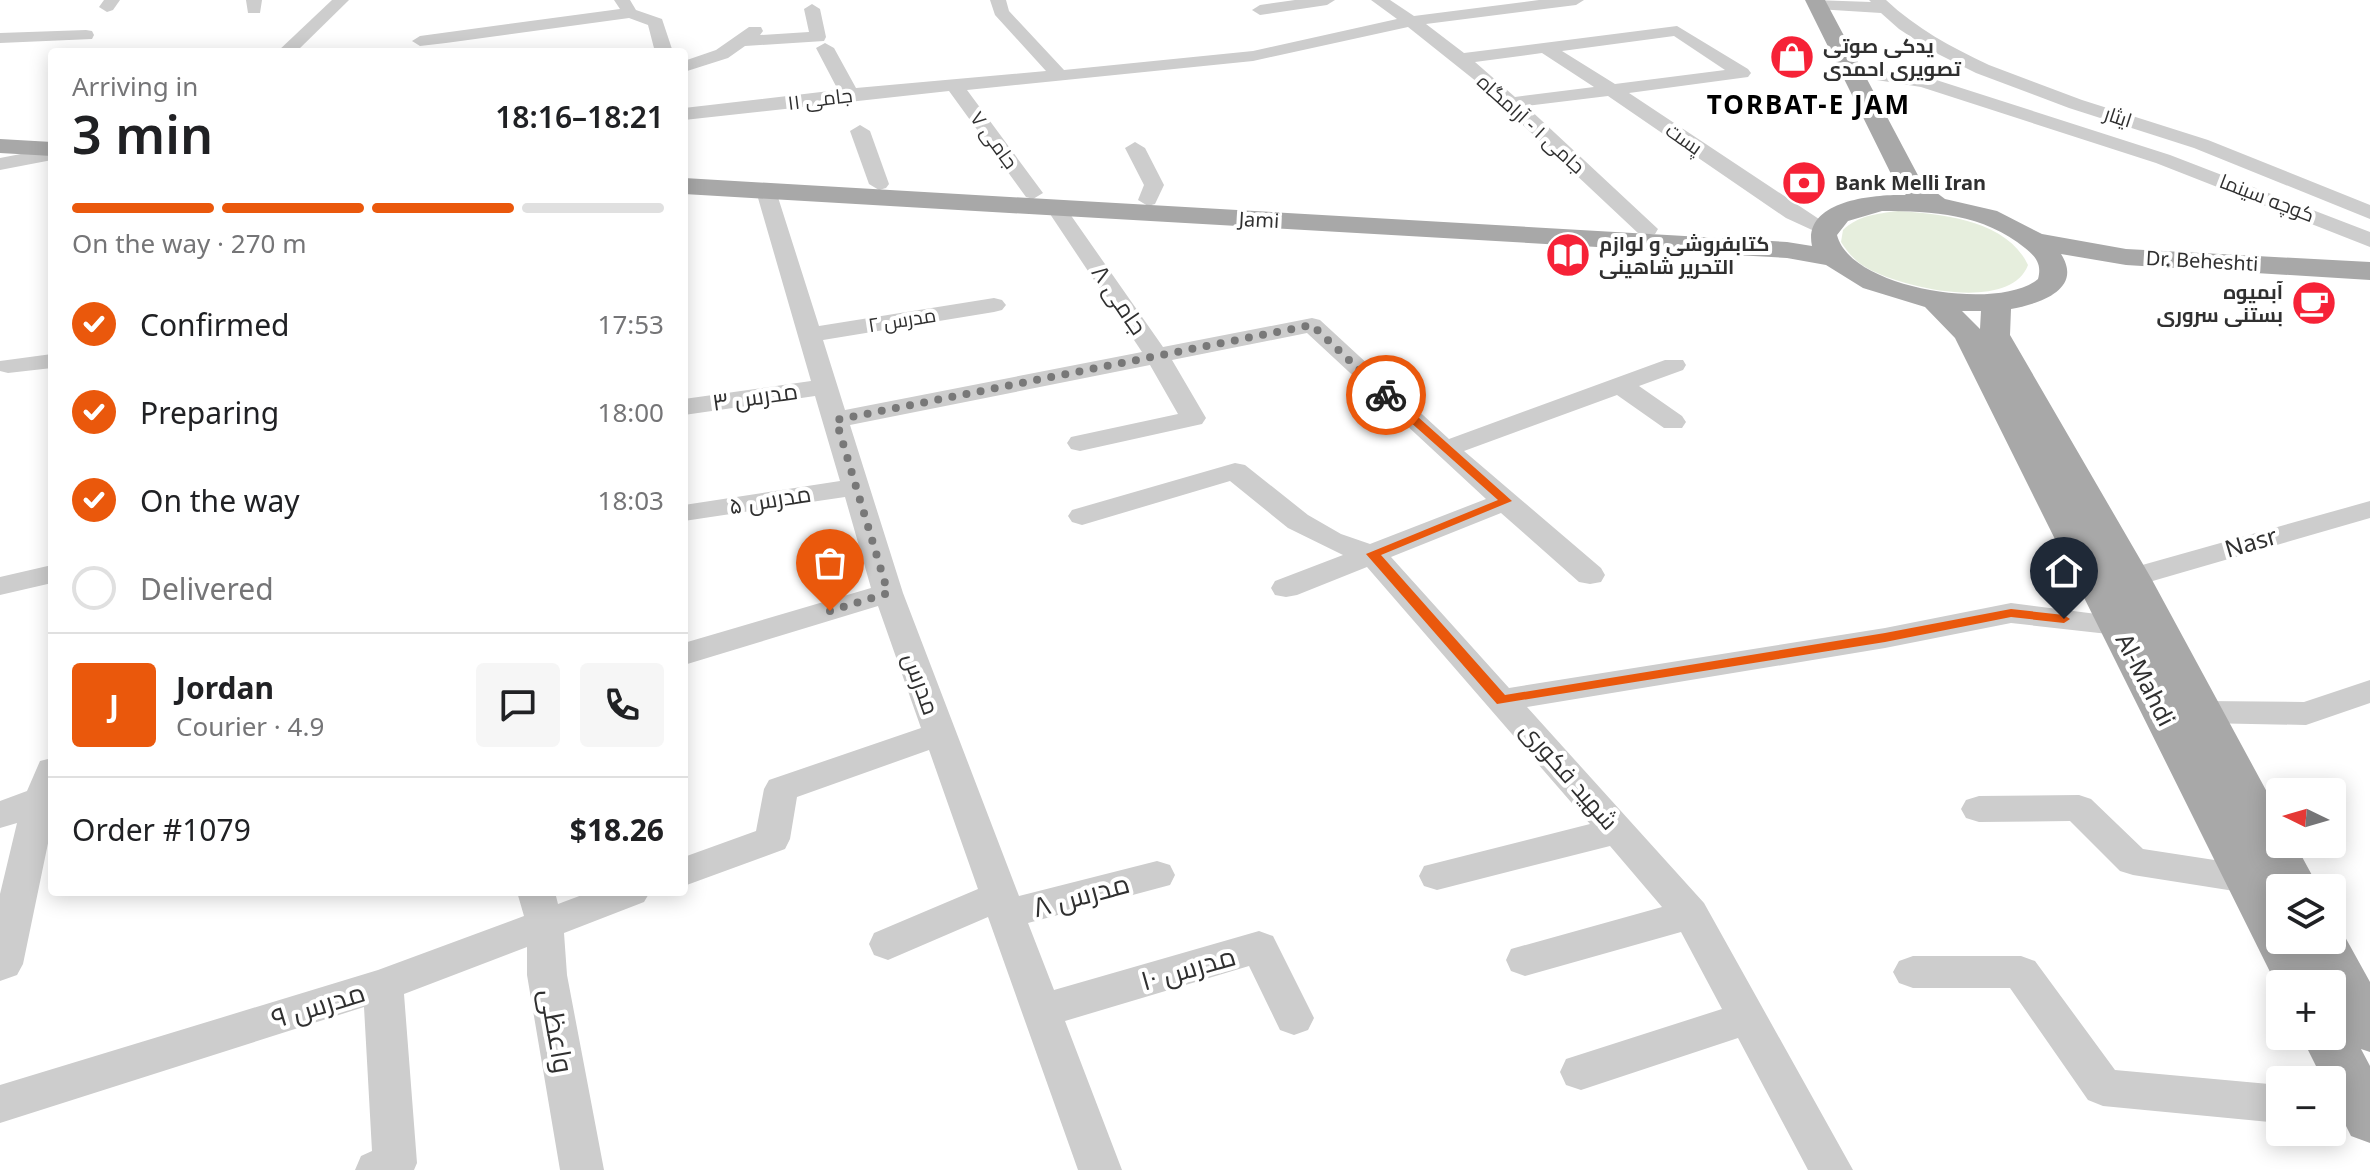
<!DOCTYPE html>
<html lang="en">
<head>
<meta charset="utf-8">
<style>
  body { margin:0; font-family:"Noto Sans",Cairo,sans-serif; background:#f6f6f6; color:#202124; height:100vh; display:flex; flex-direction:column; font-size:30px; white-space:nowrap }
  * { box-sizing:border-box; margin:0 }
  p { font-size:26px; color:#757577 }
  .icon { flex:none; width:44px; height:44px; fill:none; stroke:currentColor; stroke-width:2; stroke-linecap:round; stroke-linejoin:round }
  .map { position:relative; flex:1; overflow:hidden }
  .sheet { position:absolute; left:48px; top:48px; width:640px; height:848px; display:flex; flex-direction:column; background:#fff; border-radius:8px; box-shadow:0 4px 20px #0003 }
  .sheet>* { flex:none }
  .needle { width:52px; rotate:275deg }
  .controls { position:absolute; left:2266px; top:778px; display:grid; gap:16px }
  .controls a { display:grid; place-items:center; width:80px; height:80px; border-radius:8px; background:#fff; box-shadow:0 4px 20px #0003; font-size:40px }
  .pin { position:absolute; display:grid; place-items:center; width:68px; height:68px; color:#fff; margin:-82px -34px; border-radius:50% 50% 50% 0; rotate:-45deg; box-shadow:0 0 8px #0007 }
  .pin .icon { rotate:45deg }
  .courier { position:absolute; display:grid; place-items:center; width:80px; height:80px; margin:-40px; border:6px solid #ea580c; border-radius:50%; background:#fff; color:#222; box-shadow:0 2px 10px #0007 }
  .overview em { font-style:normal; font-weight:600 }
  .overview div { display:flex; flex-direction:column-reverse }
  .overview { display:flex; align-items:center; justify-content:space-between; height:136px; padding:0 24px }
  h1 { font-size:52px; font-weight:600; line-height:60px }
  .bar { display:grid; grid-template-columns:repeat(4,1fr); gap:12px 8px; align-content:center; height:96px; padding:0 24px }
  .bar i { height:10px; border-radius:6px; background:#e0e0e0 }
  .bar .selected { background:#ea580c }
  .bar p { grid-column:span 4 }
  .line { display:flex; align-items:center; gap:20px; padding:0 24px; border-top:2px solid #e0e0e0 }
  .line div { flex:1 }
  .round { display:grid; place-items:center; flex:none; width:84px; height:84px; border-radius:8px; background:#f6f6f6 }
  ol { padding:0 24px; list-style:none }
  li { display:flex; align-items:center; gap:24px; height:88px }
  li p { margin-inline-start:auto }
  li .icon { padding:8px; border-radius:50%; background:#ea580c; color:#fff; stroke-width:4 }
  li:last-child { color:#757577 }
  li i { width:44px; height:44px; border:4px solid #e0e0e0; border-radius:50% }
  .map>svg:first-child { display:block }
</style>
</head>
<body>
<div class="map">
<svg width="2370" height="1170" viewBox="0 0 2370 1170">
  <rect width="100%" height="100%" fill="#fff"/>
  <path fill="#e6eedd" d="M1898,211C1942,214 2007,220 2028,265C2010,313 1902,288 1867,268C1856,262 1848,253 1841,242L1843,230C1859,215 1876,214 1898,211Z"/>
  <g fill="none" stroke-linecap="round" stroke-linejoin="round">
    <g fill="#cdcdcd" fill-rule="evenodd">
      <polygon points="104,0 120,0 113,10 107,12 99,7"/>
      <polygon points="246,0 262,0 260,13 248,13"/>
      <polygon points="332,0 349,0 296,52 277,52"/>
      <polygon points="614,0 630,0 636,10 662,19 673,52 655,52 648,25 629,18 446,43 420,46 412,41 420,36 620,9"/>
      <path d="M990,0H1006L1009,11L1064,70L1253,51L1397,19L1371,0H1390L1414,16L1539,0H1584L1576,5L1426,24L1464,53L1677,26L1748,69L1751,73L1748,77L1629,93L1834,229L1823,235L1786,218L1608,96L1526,106L1658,229L1655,234H1639L1477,82L1408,27L1253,61L967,90L1043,193L1033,199L1026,197L949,91L684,120V108L838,90L816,48L825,43L834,48L856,88L1046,71L995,15ZM1674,36L1725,70L1615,84L1562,51ZM1542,53L1594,87L1515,97L1475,62Z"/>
      <polygon points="1295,0 1335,0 1327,5 1260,15 1252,10 1260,5"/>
      <path d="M1814,0L1871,2L1869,0H1886C1917,29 1951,47 1989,65L2082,100L2208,140L2370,205V219L2194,148L2069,108L1976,73L1934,52L1899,29L1881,13L1817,9L1809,4Z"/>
      <polygon points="812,4 820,9 826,37 824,41 745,46 728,58 684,72 684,61 716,50 749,27 761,27 763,31 760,35 809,32 804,9"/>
      <polygon points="86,30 92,31 94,35 92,39 0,43 0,33"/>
      <polygon points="1851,66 1930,78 2170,155 2370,232 2370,247 2156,163 1921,87 1845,75 1842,71 1845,67"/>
      <polygon points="860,125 870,131 889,184 886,188 879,190 869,184 850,131"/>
      <polygon points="1135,142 1145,148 1164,185 1155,204 1148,206 1138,200 1144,185 1125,148"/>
      <polygon points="52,148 52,160 0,170 0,158"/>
      <polygon points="766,185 776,191 819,326 994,298 1002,300 1006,305 1002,310 994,312 823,340 845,410 1142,352 1046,208 1056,202 1063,204 1163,347 1312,318 1320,320 1449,439 1665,360 1683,360 1686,365 1683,370 1639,386 1682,416 1686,422 1682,428 1664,428 1617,395 1464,451 1601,568 1605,575 1601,582 1590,584 1579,582 1501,513 1391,557 1509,688 1885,628 2011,603 2128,618 2132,625 2128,632 2117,635 2011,623 1885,648 1527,707 1704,903 1853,1170 1808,1170 1738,1038 1581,1090 1566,1085 1560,1072 1566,1059 1722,1009 1681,932 1525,976 1511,971 1506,960 1511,949 1662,907 1610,846 1437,890 1424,886 1419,876 1424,866 1590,824 1367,567 1297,595 1286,597 1275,595 1271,588 1275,581 1343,555 1288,528 1230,481 1082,525 1072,522 1068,516 1072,510 1235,463 1245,465 1308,515 1341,534 1370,544 1486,499 1307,333 1172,360 1206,418 1202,424 1080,451 1071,449 1067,443 1071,437 1178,414 1150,365 850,425 903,593 1019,896 1157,861 1170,865 1175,875 1170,885 1028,923 1054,990 1259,931 1273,936 1314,1018 1308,1030 1294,1035 1280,1030 1249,966 1065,1021 1122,1170 1078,1170 988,917 888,960 874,955 869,944 874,933 978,889 929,750 797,797 790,839 785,849 684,886 684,857 756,831 764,789 769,780 921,728 878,606 684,665 684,643 871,588 845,497 684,521 684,505 840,481 815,396 684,415 684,399 811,381 756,191"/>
      <polygon points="52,354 52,368 8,373 0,371 0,361"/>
      <polygon points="2370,501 2370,518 2132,587 2121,585 2117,578 2121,571"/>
      <polygon points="52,565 52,583 0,595 0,577"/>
      <polygon points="2370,680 2370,703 2306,725 2203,723 2191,720 2186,712 2191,704 2203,701 2304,702"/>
      <polygon points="52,758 52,824 23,964 17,975 0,981 0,894 17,823 0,828 0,801 27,791 40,761"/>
      <polygon points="2079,795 2091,799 2143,849 2247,865 2260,869 2266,879 2260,889 2247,893 2133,875 2120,871 2070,821 1979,822 1966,818 1961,809 1966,800 1979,796"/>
      <polygon points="517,892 555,892 558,904 590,892 650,892 644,902 564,933 567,975 604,1170 560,1170 527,975 527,947 404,994 417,1163 414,1170 355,1170 361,1156 372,1151 364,1007 0,1123 0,1085 378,970 524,916"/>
      <polygon points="1913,956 2021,956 2035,961 2115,1070 2280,1085 2280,1123 2103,1106 2088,1100 2010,988 1913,988 1899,983 1893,972 1899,961"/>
    </g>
    <g fill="#a8a8a8" fill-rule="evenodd">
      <path d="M1805,0H1825L1921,181L1945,199L1997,211L2042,234L2126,249L2370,262V280L2126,265L2061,254C2084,290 2038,304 2011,309L2010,335L2151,578L2280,816V844H2295L2319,888H2280V940H2332V924L2339,926L2370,982V1052L2361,1049L2370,1066V1143L2351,1136L2332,1098V1080H2323L2301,1036H2332V1016L2337,1018L2332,1007V984H2280V992L1955,338L1925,307L1863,288L1826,265L1787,258L684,194V178L1787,242L1812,246C1802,200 1875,194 1906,195L1897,186ZM1882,211C1932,211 1984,214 2025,248C2036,257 2042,264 2038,279C1999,312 1850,289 1837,235L1848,221ZM1962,311H1981L1980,329Z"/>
      <polygon points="0,139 52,142 52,156 0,153"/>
    </g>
  </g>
  <polygon fill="#ea580c" points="1382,392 1390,392 1512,501 1381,555 1505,695 1885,633 2011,609 2064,615 2070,619 2064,623 2011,617 1885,642 1497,704 1366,554 1498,500 1382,397"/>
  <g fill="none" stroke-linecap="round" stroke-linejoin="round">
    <polyline stroke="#787878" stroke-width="8" stroke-dasharray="0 14.4" points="830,611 888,593 836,420 1312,325 1386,395"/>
  </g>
  <defs>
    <g id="shop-disc" transform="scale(2.3)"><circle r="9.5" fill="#f62237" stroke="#fff"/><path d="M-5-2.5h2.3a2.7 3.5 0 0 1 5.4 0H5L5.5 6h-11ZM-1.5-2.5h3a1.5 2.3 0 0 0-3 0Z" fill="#fff"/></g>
    <g id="bank-disc" transform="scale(2.3)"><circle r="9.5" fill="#f62237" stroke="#fff"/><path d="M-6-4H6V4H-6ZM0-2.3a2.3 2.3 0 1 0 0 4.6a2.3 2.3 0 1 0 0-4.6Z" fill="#fff"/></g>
    <g id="library-disc" transform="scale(2.3)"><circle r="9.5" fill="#f62237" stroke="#fff"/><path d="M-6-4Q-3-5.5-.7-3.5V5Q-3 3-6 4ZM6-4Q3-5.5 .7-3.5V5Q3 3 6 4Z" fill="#fff"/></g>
    <g id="cafe-disc" transform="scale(2.3)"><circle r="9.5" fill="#f62237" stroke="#fff"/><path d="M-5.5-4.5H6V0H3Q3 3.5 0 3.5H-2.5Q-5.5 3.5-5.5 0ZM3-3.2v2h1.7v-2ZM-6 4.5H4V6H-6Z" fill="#fff"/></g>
  </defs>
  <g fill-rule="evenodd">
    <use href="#shop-disc" x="1792" y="57"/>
    <use href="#bank-disc" x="1804" y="183"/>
    <use href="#library-disc" x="1568" y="255"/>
    <use href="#cafe-disc" x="2314" y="303"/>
  </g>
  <g text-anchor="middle" stroke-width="8" stroke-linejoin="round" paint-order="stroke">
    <g font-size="20" font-weight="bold" fill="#303030" stroke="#fff" text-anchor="start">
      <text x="1823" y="53">یدکی صوتی<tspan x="1823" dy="23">تصویری احمدی</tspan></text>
      <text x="1835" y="190">Bank Melli Iran</text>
      <text x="1599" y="251">کتابفروشی و لوازم<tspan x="1599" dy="23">التحریر شاهینی</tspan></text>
      <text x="2283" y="299" text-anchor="end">آبمیوه<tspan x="2283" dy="23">بستنی سروری</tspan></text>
    </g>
    <g font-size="20" fill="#303030" stroke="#fff">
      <text transform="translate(820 99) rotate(-7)" y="7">جامی ۱۱</text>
      <text transform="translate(2118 117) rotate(18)" y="7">ایثار</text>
      <text transform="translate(1531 124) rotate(42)" y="7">جامی ۱ - آرامگاه</text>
      <text transform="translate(1684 139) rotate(35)" y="7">پست</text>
      <text transform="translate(994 140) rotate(54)" y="7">جامی ۷</text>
      <text transform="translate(2267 198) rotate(21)" y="7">کوچه سینما</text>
      <text transform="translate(1259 220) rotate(3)" y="7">Jami</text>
      <text transform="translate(2202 261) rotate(3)" y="7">Dr. Beheshti</text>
      <text transform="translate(902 320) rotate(-9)" y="7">مدرس ۲</text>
    </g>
    <g font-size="24" fill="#303030" stroke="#fff">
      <text transform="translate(1119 300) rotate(56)" y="8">جامی ۸</text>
      <text transform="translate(755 397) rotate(-8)" y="8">مدرس ۳</text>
      <text transform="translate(770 500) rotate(-9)" y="8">مدرس ۵</text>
      <text transform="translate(2251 543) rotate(-16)" y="8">Nasr</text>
      <text transform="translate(2145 680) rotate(63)" y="8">Al-Mahdi</text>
      <text transform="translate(921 684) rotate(70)" y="8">مدرس</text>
      <text transform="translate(1569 776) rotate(49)" y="8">شهید فکوری</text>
    </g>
    <g font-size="26" font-weight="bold" letter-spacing="2" fill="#000" stroke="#fff">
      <text x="1809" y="114">TORBAT-E JAM</text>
    </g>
    <g font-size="28" fill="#303030" stroke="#fff">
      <text transform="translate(1081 895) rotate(-15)" y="10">مدرس ۸</text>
      <text transform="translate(1188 968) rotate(-16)" y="10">مدرس ۱۰</text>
      <text transform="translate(318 1005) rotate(-17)" y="10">مدرس ۹</text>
      <text transform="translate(557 1031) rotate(80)" y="10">واعظی</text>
    </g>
  </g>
</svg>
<div class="controls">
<a><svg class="needle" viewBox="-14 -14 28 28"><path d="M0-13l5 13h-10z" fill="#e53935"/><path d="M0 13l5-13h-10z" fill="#757577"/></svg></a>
<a><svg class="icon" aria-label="layers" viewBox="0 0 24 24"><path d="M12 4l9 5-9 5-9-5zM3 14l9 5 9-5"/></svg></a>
<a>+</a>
<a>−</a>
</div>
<div class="pin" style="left:830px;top:611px;background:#ea580c"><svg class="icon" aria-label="bag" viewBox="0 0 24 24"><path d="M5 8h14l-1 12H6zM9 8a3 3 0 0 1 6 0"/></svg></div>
<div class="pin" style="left:2064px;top:619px;background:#1f2937"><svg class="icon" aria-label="home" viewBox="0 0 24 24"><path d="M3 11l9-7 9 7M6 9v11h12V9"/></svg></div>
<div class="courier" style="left:1386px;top:395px"><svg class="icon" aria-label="bike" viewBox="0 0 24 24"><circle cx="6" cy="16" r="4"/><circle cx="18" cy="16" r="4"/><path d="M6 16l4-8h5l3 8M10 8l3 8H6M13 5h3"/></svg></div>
<section class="sheet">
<div class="overview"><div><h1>3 min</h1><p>Arriving in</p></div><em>18:16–18:21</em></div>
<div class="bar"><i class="selected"></i><i class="selected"></i><i class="selected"></i><i></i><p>On the way · 270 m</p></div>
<ol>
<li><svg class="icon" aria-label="check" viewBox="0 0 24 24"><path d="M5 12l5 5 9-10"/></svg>Confirmed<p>17:53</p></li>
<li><svg class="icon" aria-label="check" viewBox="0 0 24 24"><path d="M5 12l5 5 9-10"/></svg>Preparing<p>18:00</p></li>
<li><svg class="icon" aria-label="check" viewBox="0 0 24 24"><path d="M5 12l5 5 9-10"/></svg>On the way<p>18:03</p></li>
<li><i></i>Delivered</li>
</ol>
<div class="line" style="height:144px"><b class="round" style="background:#ea580c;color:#fff">J</b><div><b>Jordan</b><p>Courier · 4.9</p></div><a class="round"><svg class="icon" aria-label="chat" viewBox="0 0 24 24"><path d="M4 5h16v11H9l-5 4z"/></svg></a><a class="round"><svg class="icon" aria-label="phone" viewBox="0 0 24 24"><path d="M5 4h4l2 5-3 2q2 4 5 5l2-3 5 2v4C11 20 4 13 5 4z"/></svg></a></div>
<div class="line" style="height:104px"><div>Order #1079</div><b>$18.26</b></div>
</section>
</div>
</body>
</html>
